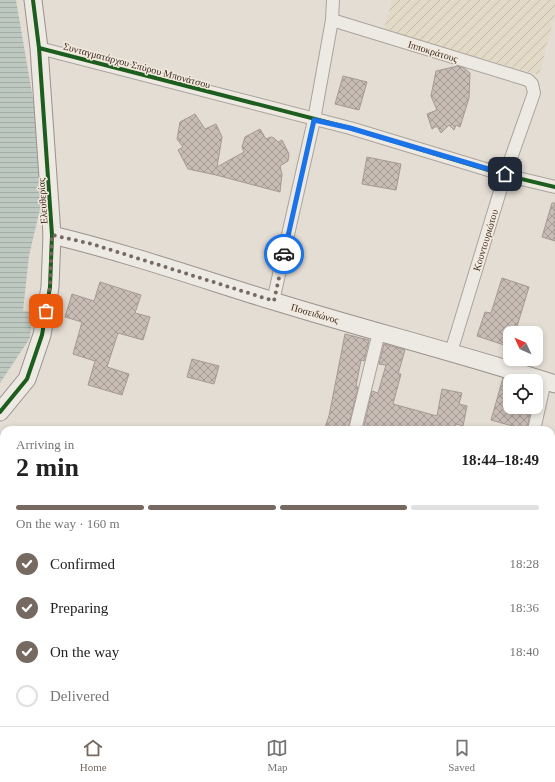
<!DOCTYPE html>
<html lang="en">
<head>
<meta charset="utf-8">
<style>
  body { margin:0; font-family:"Times New Roman",serif; background:#f2f2f2; color:#222; height:100vh; display:flex; flex-direction:column; font-size:15px; white-space:nowrap }
  * { box-sizing:border-box; margin:0 }
  p { font-size:13px; color:#767676 }
  .icon { flex:none; width:22px; height:22px; fill:none; stroke:currentColor; stroke-width:2; stroke-linecap:round; stroke-linejoin:round }
  .map { position:relative; flex:1; overflow:hidden }
  .side { position:absolute; left:0px; top:426px; width:555px; height:300px; display:flex; flex-direction:column; background:#fff; border-radius:12px 12px 0 0; box-shadow:0 2px 6px #0003 }
  .side>* { flex:none }
  .needle { width:26px; rotate:314deg }
  .buttons { position:absolute; left:503px; top:326px; display:grid; gap:8px }
  .buttons a { display:grid; place-items:center; width:40px; height:40px; border-radius:8px; background:#fff; box-shadow:0 2px 6px #0003; font-size:20px }
  .pin { position:absolute; display:grid; place-items:center; width:34px; height:34px; color:#fff; margin:-17px; border-radius:8px; box-shadow:0 2px 6px #0006 }
  .courier { position:absolute; display:grid; place-items:center; width:40px; height:40px; margin:-20px; border:3px solid #1a73e8; border-radius:50%; background:#fff; color:#222; box-shadow:0 1px 5px #0007 }
  .headline em { font-style:normal; font-weight:700 }
  .headline div { display:flex; flex-direction:column-reverse }
  .headline { display:flex; align-items:center; justify-content:space-between; height:68px; padding:0 16px }
  h1 { font-size:26px; font-weight:700; line-height:30px }
  .bar { display:grid; grid-template-columns:repeat(4,1fr); gap:6px 4px; align-content:center; height:48px; padding:0 16px }
  .bar i { height:5px; border-radius:3px; background:#e0e0e0 }
  .bar .selected { background:#756961 }
  .bar p { grid-column:span 4 }
  ol { padding:0 16px; list-style:none }
  li { display:flex; align-items:center; gap:12px; height:44px }
  li p { margin-inline-start:auto }
  li .icon { padding:4px; border-radius:50%; background:#756961; color:#fff; stroke-width:4 }
  li:last-child { color:#767676 }
  li i { width:22px; height:22px; border:2px solid #e0e0e0; border-radius:50% }
  .menu { display:flex; justify-content:space-around; align-items:center; height:56px; border-top:1px solid #e0e0e0; background:#fff; font-size:11px; color:#767676 }
  .menu a { display:grid; justify-items:center; gap:2px }
  .menu .selected { color:#756961 }
  .map>svg:first-child { display:block }
</style>
</head>
<body>
<div class="map">
<svg width="555" height="726" viewBox="0 0 555 726">
  <defs>
    <pattern id="farmland-furrows" width="10" height="10" patternUnits="userSpaceOnUse"><rect width="10" height="10" fill="#e2d9c6"/><path d="M-1 1l2-2M0 10L10 0M9 11l2-2" fill="none" stroke="#c3baaa"/></pattern>
    <pattern id="water-rules" width="6" height="5" patternUnits="userSpaceOnUse"><rect width="6" height="5" fill="#bdc9c0"/><path d="M0 2.5h6" fill="none" stroke="#a3ada5"/></pattern>
    <pattern id="building-cross-hatch" width="8" height="8" patternUnits="userSpaceOnUse"><rect width="8" height="8" fill="#c8bcb5"/><path d="M0 0l8 8M0 8l8-8" fill="none" stroke="#a39993"/></pattern>
  </defs>
  <rect width="100%" height="100%" fill="#e4ddd4"/>
  <polygon fill="url(#farmland-furrows)" points="392,0 555,0 555,14 539,75 384,30"/>
  <polygon fill="url(#water-rules)" points="0,0 16,0 40,140 45,188 29,256 23,311 33,312 30,338 0,383"/>
  <g fill="url(#building-cross-hatch)" stroke="#a59993">
    <polygon points="458,66 464,68 470,73 469,98 460,127 456,125 454,130 449,125 441,133 437,126 432,129 427,114 437,110 431,96 436,71"/>
    <polygon points="343,76 367,82 359,110 335,104"/>
    <polygon points="195,114 205,129 216,124 222,137 217,167 244,152 242,147 245,137 260,129 266,139 271,137 274,138 278,142 282,140 289,154 288,161 280,166 282,174 280,192 216,175 188,169 178,150 183,147 177,139 180,122"/>
    <polygon points="367,157 401,164 396,190 362,184"/>
    <polygon points="552,203 555,203 555,241 542,237"/>
    <polygon points="502,278 529,287 515,333 510,333 510,347 477,336 485,312 491,313"/>
    <polygon points="100,282 141,295 135,313 150,317 143,340 118,333 107,367 129,374 122,395 88,385 95,361 73,354 82,322 65,317 72,294 94,301"/>
    <polygon points="345,334 369,340 364,361 361,360 356,386 358,387 348,430 324,430 329,416"/>
    <polygon points="384,344 405,350 398,374 401,374 393,404 437,416 442,389 462,393 459,404 467,406 463,426 456,424 455,430 363,430 372,391 378,393 386,365 379,364"/>
    <polygon points="192,359 219,366 214,384 187,377"/>
    <polygon points="503,378 510,380 510,407 531,407 527,430 491,420"/>
  </g>
  <g fill="none" stroke-linecap="round" stroke-linejoin="round">
    <g stroke="#aaa39c" stroke-width="8">
      <g id="lane">
        <polyline points="0,689 4,689"/>
        <polyline points="172,722 183,726"/>
      </g>
    </g>
    <g stroke="#aaa39c" stroke-width="14">
      <g id="street">
        <polyline points="332,20 528,80 532,84 534,93 505,175 451,352"/>
        <polyline points="39,48 350,128 505,175 555,187"/>
        <polyline points="273,301 314,120 332,20 333,0"/>
        <polyline points="355,430 379,332"/>
        <polyline points="534,430 545,381"/>
      </g>
    </g>
    <g stroke="#9a928c" stroke-width="19">
      <g id="secondary">
        <path d="M52,235C127,253 199,278 273,301C367,330 462,354 555,384"/>
        <polyline points="0,412 27,379 42,335 50,287 52,235 39,48 33,0"/>
        <polyline points="0,648 4,648"/>
        <polyline points="551,691 555,691"/>
      </g>
    </g>
    <use href="#lane" stroke="#ede9e3" stroke-width="6"/>
    <use href="#street" stroke="#ede9e3" stroke-width="12"/>
    <use href="#secondary" stroke="#ede9e3" stroke-width="17"/>
    <g stroke="#f3e9dc" stroke-width="6">
      <g id="cycleway">
        <polyline points="39,48 350,128 505,175 555,187"/>
        <polyline points="0,412 27,379 42,335 50,287 52,235 39,48 33,0"/>
      </g>
    </g>
    <use href="#cycleway" stroke="#1b5e20" stroke-width="4"/>
  </g>
  <g fill="none" stroke-linecap="round" stroke-linejoin="round">
    <polyline stroke="#756961" stroke-width="4" stroke-dasharray="0 7.2" points="46,311 50,287 52,235 92,244 274,301 284,254"/>
    <polyline stroke="#1a73e8" stroke-width="5" points="284,254 314,120 350,128 505,174"/>
  </g>
  <g text-anchor="middle" stroke-width="3" stroke-linejoin="round" paint-order="stroke">
    <g font-size="10" fill="#392b23" stroke="#f3e9dc">
      <text transform="translate(433 51) rotate(17)" y="4">Ιπποκράτους</text>
      <text transform="translate(137 65) rotate(15)" y="4">Συνταγματάρχου Σπύρου Μπονάτσου</text>
      <text transform="translate(42 201) rotate(-94)" y="4">Ελευθερίας</text>
      <text transform="translate(485 240) rotate(-73)" y="4">Κουντουριώτου</text>
      <text transform="translate(315 313) rotate(16)" y="4">Ποσειδώνος</text>
    </g>
  </g>
</svg>
<div class="buttons">
<a><svg class="needle" viewBox="-14 -14 28 28"><path d="M0-13l5 13h-10z" fill="#e53935"/><path d="M0 13l5-13h-10z" fill="#767676"/></svg></a>
<a><svg class="icon" aria-label="locate" viewBox="0 0 24 24"><circle cx="12" cy="12" r="6"/><path d="M12 2v4M12 18v4M2 12h4M18 12h4"/></svg></a>
</div>
<div class="pin" style="left:46px;top:311px;background:#ea580c"><svg class="icon" aria-label="bag" viewBox="0 0 24 24"><path d="M5 8h14l-1 12H6zM9 8a3 3 0 0 1 6 0"/></svg></div>
<div class="pin" style="left:505px;top:174px;background:#1f2937"><svg class="icon" aria-label="home" viewBox="0 0 24 24"><path d="M3 11l9-7 9 7M6 9v11h12V9"/></svg></div>
<div class="courier" style="left:284px;top:254px"><svg class="icon" aria-label="car" viewBox="0 0 24 24"><path d="M5 17H2v-5l4-1 3-4h7l3 4 3 1v5h-3M9 17h6M6 11h13"/><circle cx="7" cy="17" r="2"/><circle cx="17" cy="17" r="2"/></svg></div>
<section class="side">
<div class="headline"><div><h1>2 min</h1><p>Arriving in</p></div><em>18:44–18:49</em></div>
<div class="bar"><i class="selected"></i><i class="selected"></i><i class="selected"></i><i></i><p>On the way · 160 m</p></div>
<ol>
<li><svg class="icon" aria-label="check" viewBox="0 0 24 24"><path d="M5 12l5 5 9-10"/></svg>Confirmed<p>18:28</p></li>
<li><svg class="icon" aria-label="check" viewBox="0 0 24 24"><path d="M5 12l5 5 9-10"/></svg>Preparing<p>18:36</p></li>
<li><svg class="icon" aria-label="check" viewBox="0 0 24 24"><path d="M5 12l5 5 9-10"/></svg>On the way<p>18:40</p></li>
<li><i></i>Delivered</li>
</ol>
</section>
</div>
<nav class="menu">
<a class="selected"><svg class="icon" aria-label="home" viewBox="0 0 24 24"><path d="M3 11l9-7 9 7M6 9v11h12V9"/></svg>Home</a>
<a><svg class="icon" aria-label="map" viewBox="0 0 24 24"><path d="M3 6l6-2 6 2 6-2v14l-6 2-6-2-6 2zM9 4v14M15 6v14"/></svg>Map</a>
<a><svg class="icon" aria-label="saved" viewBox="0 0 24 24"><path d="M7 4h10v16l-5-4-5 4z"/></svg>Saved</a>
</nav>
</body>
</html>
